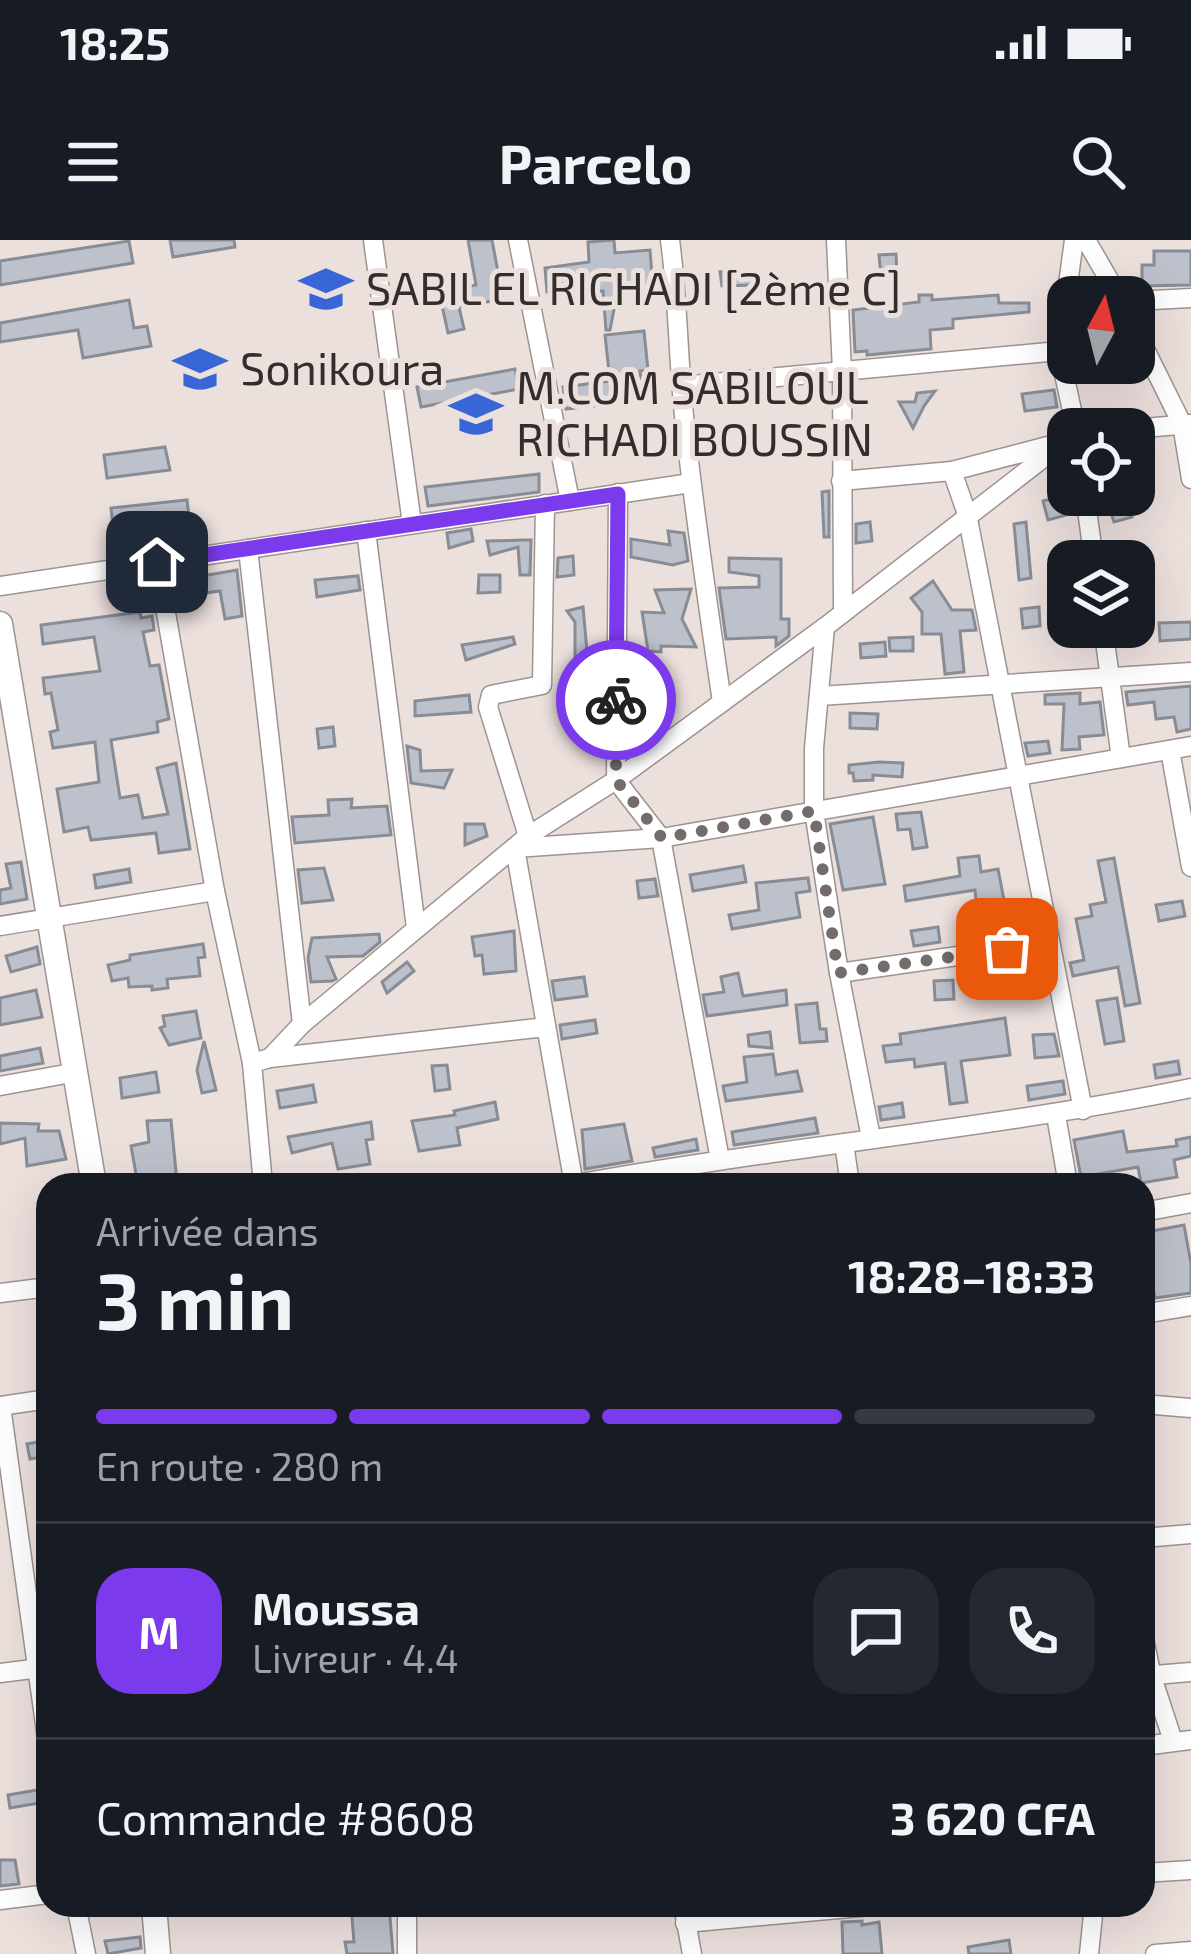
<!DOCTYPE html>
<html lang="fr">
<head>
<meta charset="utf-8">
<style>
  body { margin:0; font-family:"Exo 2",sans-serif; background:#242831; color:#f1f3f6; height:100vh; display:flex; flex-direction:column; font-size:45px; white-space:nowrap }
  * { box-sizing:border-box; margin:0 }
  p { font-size:39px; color:#9ea1a6 }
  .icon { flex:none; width:66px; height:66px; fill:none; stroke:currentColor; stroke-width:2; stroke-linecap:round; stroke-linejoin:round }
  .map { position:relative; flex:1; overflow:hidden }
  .panel { position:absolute; left:36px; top:933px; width:1119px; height:744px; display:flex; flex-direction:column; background:#171b24; border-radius:36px; box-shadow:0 12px 48px #0002 }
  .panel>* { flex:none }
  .needle { width:78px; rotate:7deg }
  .buttons { position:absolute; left:1047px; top:36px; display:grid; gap:24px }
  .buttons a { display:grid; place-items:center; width:108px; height:108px; border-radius:24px; background:#171b24; box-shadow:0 12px 48px #0002; font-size:60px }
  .pin { position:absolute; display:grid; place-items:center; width:102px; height:102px; color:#fff; margin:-51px; border-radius:24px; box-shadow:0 6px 18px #0006 }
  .courier { position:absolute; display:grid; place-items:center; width:120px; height:120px; margin:-60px; border:9px solid #7c3aed; border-radius:50%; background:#fff; color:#222; box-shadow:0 3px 15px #0007 }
  .head em { font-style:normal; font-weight:700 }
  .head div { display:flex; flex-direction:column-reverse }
  .head { display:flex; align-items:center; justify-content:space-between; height:204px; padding:0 60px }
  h1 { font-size:78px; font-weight:700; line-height:90px }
  .bar { display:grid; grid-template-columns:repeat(4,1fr); gap:18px 12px; align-content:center; height:144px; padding:0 60px }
  .bar i { height:15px; border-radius:9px; background:#363941 }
  .bar .on { background:#7c3aed }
  .bar p { grid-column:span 4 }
  .line { display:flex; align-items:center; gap:30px; padding:0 60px; border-top:3px solid #363941 }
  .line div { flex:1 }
  .round { display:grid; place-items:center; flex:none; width:126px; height:126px; border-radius:36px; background:#242831 }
  .status { display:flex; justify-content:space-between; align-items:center; height:84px; padding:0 60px; background:#171b24; direction:ltr }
  .status svg { height:33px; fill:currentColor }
  header { display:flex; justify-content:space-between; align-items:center; height:156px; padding:0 60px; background:#171b24; font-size:54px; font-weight:700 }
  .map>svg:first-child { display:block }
</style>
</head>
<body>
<div class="status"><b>18:25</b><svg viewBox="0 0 49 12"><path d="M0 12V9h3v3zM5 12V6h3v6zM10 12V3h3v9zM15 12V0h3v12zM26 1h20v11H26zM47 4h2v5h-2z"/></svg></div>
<header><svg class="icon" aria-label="menu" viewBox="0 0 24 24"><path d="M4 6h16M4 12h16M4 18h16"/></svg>Parcelo<svg class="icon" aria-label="search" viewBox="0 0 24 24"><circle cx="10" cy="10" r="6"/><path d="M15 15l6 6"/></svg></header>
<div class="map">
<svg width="1191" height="1714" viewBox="0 0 1191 1714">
  <rect width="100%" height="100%" fill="#ece0dd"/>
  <g fill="#bdc1cb" stroke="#888c95" stroke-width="3">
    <polygon points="170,0 234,0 235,7 173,17"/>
    <polygon points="468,0 492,0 503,59 459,67 464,89 448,93 439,52 476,45"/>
    <polygon points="614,0 615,13 650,10 653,49 622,51 623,57 616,59 610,90 606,90 603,51 547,52 545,28 589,22 588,2"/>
    <polygon points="129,1 133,23 0,45 0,21"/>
    <polygon points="1154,11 1191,11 1191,45 1142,46 1142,25 1154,25"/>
    <polygon points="896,14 897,36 881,37 879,15"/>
    <polygon points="751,30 752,45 722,46 720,32"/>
    <polygon points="919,55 932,55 932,60 998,55 999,63 1029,63 1029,72 953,79 953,88 930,90 931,109 867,115 867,111 855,112 853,70 919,62"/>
    <polygon points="129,60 134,88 147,86 151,106 83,118 78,90 0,102 0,83"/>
    <polygon points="644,91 648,130 640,131 643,160 566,169 563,147 610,141 605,95"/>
    <polygon points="515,129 519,149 421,167 417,147"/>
    <polygon points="1054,150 1057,167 1025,171 1022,154"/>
    <polygon points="935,151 924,166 913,188 899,162 915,162 917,153"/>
    <polygon points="165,207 170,230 107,238 104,215"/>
    <polygon points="539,234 539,252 428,266 425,247"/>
    <polygon points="829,251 829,297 824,297 822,252"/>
    <polygon points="1065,255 1070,274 1048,280 1043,261"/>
    <polygon points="1105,255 1124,255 1132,277 1114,282"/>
    <polygon points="187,260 189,277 113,286 111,268"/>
    <polygon points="870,282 872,301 856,303 856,284"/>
    <polygon points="1026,282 1031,338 1019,340 1014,284"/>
    <polygon points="471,289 473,301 449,308 447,293"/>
    <polygon points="668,291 684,293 688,321 673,325 631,317 631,299 670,305"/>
    <polygon points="525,300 531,300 530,335 520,335 518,307 490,315 487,301"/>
    <polygon points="573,316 574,335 557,337 558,318"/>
    <polygon points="729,318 781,319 781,379 789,379 789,396 776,406 776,397 726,399 719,348 759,347 759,336 729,332"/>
    <polygon points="237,330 242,376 225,379 220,351 198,354 196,337"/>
    <polygon points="479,335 500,335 500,352 478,353"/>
    <polygon points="358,336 360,350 317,357 315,340"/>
    <polygon points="933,341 952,370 972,370 976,390 960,391 964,432 945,434 941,394 922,394 922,372 911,358"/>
    <polygon points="691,349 682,379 696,407 661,406 661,412 648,411 642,372 664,373 655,350"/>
    <polygon points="583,367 588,422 575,423 575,382 567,371"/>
    <polygon points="1039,367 1040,386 1023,388 1021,369"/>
    <polygon points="140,372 141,378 152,376 154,390 143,392 150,426 159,425 169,479 157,482 158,492 111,500 120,558 138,555 143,578 168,574 157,528 176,523 190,609 159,613 156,593 91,600 88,587 64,592 57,549 99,542 95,502 53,508 50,492 58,490 51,453 45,454 43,438 100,431 94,397 43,404 41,385"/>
    <polygon points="1191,382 1191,399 1160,401 1159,383"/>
    <polygon points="513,397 515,404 466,420 462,405"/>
    <polygon points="913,397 913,411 890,411 889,398"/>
    <polygon points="885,402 886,416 861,418 860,404"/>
    <polygon points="1191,446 1191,489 1177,492 1174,477 1156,479 1154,462 1128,465 1126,452"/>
    <polygon points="1080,453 1080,464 1100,462 1104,495 1079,497 1080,509 1062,510 1064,464 1045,464 1045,455"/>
    <polygon points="469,455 471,472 415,476 415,461"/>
    <polygon points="850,473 878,474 877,489 850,488"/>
    <polygon points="333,487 335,506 319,508 317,489"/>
    <polygon points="1048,501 1050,513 1028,516 1025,503"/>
    <polygon points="407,506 420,510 421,531 452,530 444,548 411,543"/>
    <polygon points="879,522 903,523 902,537 873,535 873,540 854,541 853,533 849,533 849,525"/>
    <polygon points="352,559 351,568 387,566 391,595 295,603 292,577 329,575 328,560"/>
    <polygon points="921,572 927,607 913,609 910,589 898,590 896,574"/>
    <polygon points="873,577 885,644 843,650 830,584"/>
    <polygon points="465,584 484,584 487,596 465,605"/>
    <polygon points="979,616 981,632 998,629 1007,676 1031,675 1034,688 979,697 975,650 906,661 904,646 960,636 958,618"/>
    <polygon points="1114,618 1140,763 1125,766 1118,727 1073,736 1070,723 1084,720 1076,679 1092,676 1090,665 1106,662 1098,621"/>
    <polygon points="21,622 27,659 0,664 0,650 11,648 6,624"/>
    <polygon points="743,626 746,642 693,651 690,635"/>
    <polygon points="324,628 333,660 302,663 298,630"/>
    <polygon points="129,629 131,642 96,648 94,635"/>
    <polygon points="808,638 810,651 796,653 800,677 732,689 729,675 759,670 756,643"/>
    <polygon points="655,639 658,656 639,658 637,641"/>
    <polygon points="1182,661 1185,676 1159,681 1156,665"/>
    <polygon points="938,687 940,702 914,706 911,691"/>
    <polygon points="514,691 516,731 484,734 482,715 475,716 472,697"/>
    <polygon points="379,694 380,702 363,716 327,717 336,739 332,741 311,742 308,718 312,698"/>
    <polygon points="203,704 205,717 198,718 200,736 167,739 168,748 152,750 152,746 129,747 128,738 112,741 108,725 130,720 130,715"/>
    <polygon points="37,707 40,724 11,732 6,716"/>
    <polygon points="407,722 414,731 387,753 382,742"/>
    <polygon points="738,733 743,756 786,750 787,765 707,776 703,755 724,752 721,737"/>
    <polygon points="584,737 587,756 555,760 552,741"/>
    <polygon points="953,740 954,759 935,760 934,741"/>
    <polygon points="36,750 42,777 0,785 0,758"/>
    <polygon points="1117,758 1124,801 1105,804 1097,761"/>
    <polygon points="817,763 820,789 826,789 827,801 800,803 796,765"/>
    <polygon points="196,771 201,798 169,805 160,788 165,786 163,776"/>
    <polygon points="1005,778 1010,815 961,821 967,862 950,864 945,823 915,827 914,819 886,822 883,806 901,804 900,794"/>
    <polygon points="595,780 597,793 562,799 560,785"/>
    <polygon points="770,792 772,808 749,806 748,795"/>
    <polygon points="1054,794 1059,816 1035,818 1033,795"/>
    <polygon points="204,801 216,850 202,853 197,830"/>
    <polygon points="40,808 43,823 0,831 0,816"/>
    <polygon points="773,814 776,835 797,831 802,851 726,861 723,846 747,842 744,817"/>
    <polygon points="1178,821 1180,834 1156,838 1154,825"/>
    <polygon points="447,825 450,849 435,851 432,826"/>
    <polygon points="156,832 159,852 122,858 120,838"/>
    <polygon points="1063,841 1065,854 1029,860 1027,846"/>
    <polygon points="313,845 316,862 280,868 277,851"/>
    <polygon points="495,862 498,879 457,888 460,905 419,911 412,881 455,875 454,871"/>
    <polygon points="902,863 904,877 881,880 879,867"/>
    <polygon points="815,878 818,893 734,905 732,892"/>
    <polygon points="171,880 177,942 113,945 112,938 136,934 131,906 149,902 147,881"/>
    <polygon points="371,882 373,899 366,900 370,924 338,929 332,903 292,913 288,897"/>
    <polygon points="0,883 39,884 38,891 59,891 66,919 27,926 25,898 0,904"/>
    <polygon points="624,884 632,921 585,929 582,890"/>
    <polygon points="1123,891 1127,912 1177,906 1176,900 1191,897 1191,916 1174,920 1177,937 1141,943 1138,927 1081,937 1074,900"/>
    <polygon points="696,899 698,910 655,917 653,908"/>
    <polygon points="1184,985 1191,1024 1191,1053 1155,1058 1151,1037 1146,1038 1143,1022 1146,992"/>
    <polygon points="48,1200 48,1216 30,1219 27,1204"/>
    <polygon points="43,1549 45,1562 10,1568 8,1555"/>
    <polygon points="0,1620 15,1620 19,1644 0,1646"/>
    <polygon points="389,1665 393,1714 347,1714 345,1702 354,1702 351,1666"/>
    <polygon points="862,1681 862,1685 879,1682 882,1714 843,1714 842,1682"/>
    <polygon points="140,1697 141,1708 108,1714 105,1701"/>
    <polygon points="1009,1700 1011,1714 969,1714 968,1707"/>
  </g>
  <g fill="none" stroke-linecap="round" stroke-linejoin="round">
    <g stroke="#9e9390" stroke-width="21">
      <g id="street">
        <polyline points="373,0 412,284"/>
        <polyline points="518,0 570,261"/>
        <path d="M670,0C678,59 678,117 684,176C694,272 708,367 722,462"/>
        <polyline points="836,0 842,131 843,373"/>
        <polyline points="1074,0 1059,111 1076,189"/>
        <polyline points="1086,0 1119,57"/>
        <polyline points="1134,61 1191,58"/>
        <polyline points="1134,87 1182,184 1191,239"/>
        <polyline points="681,146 1059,111"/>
        <polyline points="1132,189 1191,184"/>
        <polyline points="952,231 967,274 1083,870"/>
        <polyline points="841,241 952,231 1048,206"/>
        <polyline points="618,253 616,540 661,598 720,920"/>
        <polyline points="1085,255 1094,321"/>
        <polyline points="366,291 416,688"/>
        <polyline points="248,309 302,784"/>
        <polyline points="157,322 215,651 252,823 263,945"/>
        <polyline points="0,346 691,243"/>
        <polyline points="825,387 814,508 814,571 839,733 871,898"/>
        <polyline points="1103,387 1121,518"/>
        <polyline points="819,456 1191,432"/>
        <polyline points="1170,510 1191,627"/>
        <polyline points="528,596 488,467 491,455 542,445 545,264"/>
        <polyline points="0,686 215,651"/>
        <polyline points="839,733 1049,703"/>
        <polyline points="270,818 546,787"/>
        <polyline points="252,823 270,818 302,784 528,596 616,540 825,387 1068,199"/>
        <polyline points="0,846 77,832"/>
        <polyline points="1056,875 1068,945"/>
        <polyline points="844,903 850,945"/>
        <path d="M571,945C777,907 986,890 1191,848"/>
        <polyline points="574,945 515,608 661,598 1191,506"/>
        <polyline points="1143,972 1191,963"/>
        <polyline points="0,1053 48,1047"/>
        <polyline points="1143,1074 1191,1066"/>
        <polyline points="1143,1164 1191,1168"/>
        <polyline points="0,1166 48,1159"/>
        <polyline points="1,1166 48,1506"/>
        <polyline points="1143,1298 1191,1294"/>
        <polyline points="1143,1394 1152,1437 1173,1501"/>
        <polyline points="0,1433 48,1427"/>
        <polyline points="1143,1436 1191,1432"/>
        <polyline points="1143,1506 1191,1500"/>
        <polyline points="1143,1633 1191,1630"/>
        <polyline points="0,1660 48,1654"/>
        <polyline points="76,1665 86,1714"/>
        <polyline points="407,1665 407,1714"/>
        <polyline points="683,1665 692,1714"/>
        <polyline points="685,1683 883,1665"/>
        <polyline points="1089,1714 1094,1665"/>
        <polyline points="1155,1714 1191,1711"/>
      </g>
    </g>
    <g stroke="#9e9390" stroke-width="27">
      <g id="secondary">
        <polyline points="0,384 94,945"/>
        <polyline points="154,1665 158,1714"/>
      </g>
    </g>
    <use href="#street" stroke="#fff" stroke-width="18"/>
    <use href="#secondary" stroke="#fff" stroke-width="24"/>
  </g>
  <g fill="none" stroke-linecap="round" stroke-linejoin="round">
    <polyline stroke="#746c6b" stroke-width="12" stroke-dasharray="0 21.6" points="616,460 616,540 662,598 814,571 838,733 1007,709"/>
    <polyline stroke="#7c3aed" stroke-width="15" points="157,322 618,254 616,460"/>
  </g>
  <defs>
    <g id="school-bare" transform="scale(4.14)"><path d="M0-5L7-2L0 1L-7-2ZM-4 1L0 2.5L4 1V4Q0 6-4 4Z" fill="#3866d6" stroke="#ece0dd" stroke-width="2.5" paint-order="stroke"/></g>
  </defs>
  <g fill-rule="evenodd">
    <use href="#school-bare" x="326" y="49"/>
    <use href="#school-bare" x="200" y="129"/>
    <use href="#school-bare" x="476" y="174"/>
  </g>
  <g text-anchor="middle" stroke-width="10" stroke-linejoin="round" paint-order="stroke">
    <g font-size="45" fill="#332e2d" stroke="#ece0dd" text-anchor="start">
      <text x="366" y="65">SABIL EL RICHADI [2ème C]</text>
      <text x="240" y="145">Sonikoura</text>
      <text x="516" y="164">M.COM SABILOUL<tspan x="516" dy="52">RICHADI BOUSSIN</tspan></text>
    </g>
  </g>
</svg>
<div class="buttons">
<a><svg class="needle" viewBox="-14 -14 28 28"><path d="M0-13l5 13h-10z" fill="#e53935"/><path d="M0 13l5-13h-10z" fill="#9ea1a6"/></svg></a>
<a><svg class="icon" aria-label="locate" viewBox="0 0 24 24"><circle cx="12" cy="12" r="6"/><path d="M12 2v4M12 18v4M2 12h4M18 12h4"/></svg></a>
<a><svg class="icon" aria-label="layers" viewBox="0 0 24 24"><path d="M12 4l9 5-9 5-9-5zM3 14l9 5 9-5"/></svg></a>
</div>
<div class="pin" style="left:1007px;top:709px;background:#ea580c"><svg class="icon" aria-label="bag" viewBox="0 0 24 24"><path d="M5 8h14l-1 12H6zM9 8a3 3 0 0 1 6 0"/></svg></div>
<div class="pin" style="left:157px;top:322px;background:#1f2937"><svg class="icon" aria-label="home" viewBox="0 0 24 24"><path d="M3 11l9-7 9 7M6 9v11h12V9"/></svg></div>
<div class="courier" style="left:616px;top:460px"><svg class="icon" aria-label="bike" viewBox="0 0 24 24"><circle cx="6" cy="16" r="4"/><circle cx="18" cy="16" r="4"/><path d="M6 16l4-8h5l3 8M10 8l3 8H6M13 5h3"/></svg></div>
<section class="panel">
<div class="head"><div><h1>3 min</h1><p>Arrivée dans</p></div><em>18:28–18:33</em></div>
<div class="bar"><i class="on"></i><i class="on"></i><i class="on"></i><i></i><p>En route · 280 m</p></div>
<div class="line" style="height:216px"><b class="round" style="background:#7c3aed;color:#fff">M</b><div><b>Moussa</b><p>Livreur · 4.4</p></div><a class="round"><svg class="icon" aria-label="chat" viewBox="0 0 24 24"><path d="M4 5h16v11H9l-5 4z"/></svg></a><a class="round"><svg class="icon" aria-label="phone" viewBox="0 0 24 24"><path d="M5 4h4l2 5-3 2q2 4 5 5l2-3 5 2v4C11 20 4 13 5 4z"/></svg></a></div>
<div class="line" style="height:156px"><div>Commande #8608</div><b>3 620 CFA</b></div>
</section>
</div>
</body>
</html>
